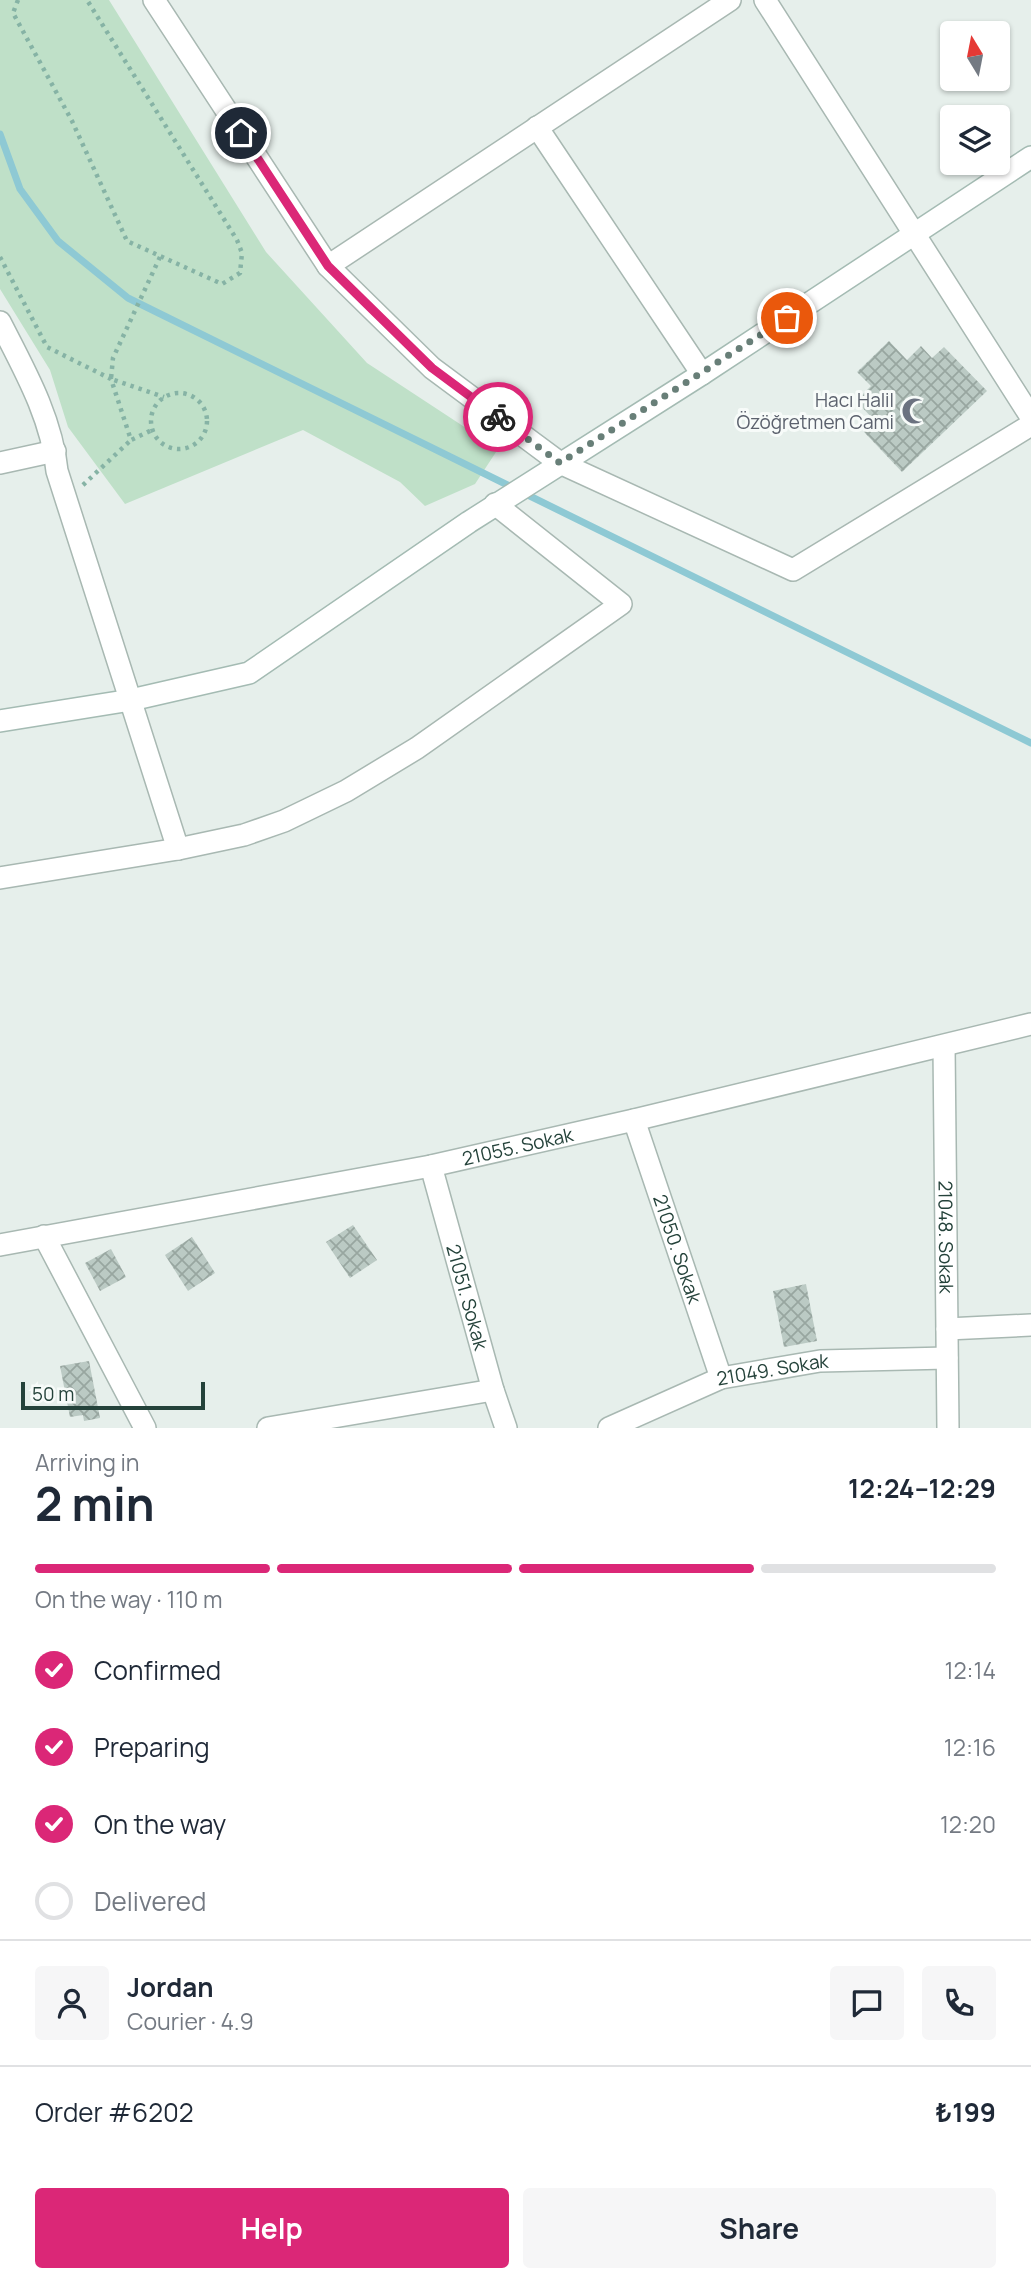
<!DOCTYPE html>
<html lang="en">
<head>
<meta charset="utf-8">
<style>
  body { margin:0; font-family:Manrope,sans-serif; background:#f6f6f7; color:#1f2937; height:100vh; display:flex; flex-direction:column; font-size:26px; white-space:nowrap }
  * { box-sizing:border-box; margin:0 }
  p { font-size:23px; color:#747a83 }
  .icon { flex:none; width:38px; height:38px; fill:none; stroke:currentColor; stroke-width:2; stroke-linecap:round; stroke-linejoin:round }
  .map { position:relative; height:1428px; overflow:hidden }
  .sheet { display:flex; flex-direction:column; background:#fff; flex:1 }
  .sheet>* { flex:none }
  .needle { width:46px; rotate:350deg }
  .tools { position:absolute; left:940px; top:21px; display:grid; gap:14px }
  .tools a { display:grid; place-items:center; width:70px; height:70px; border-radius:7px; background:#fff; box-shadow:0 2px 5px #0004; font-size:35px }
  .scale { position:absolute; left:21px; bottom:18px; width:184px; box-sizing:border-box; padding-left:7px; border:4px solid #24423a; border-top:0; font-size:19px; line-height:24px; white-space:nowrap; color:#24423a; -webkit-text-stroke:5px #f7fbf9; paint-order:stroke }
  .pin { position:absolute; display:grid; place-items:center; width:60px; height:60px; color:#fff; margin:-30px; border:4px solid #fff; border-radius:50%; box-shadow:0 2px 7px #0007 }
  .courier { position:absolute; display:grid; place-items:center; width:70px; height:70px; margin:-35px; border:5px solid #db2777; border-radius:50%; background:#fff; color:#222; box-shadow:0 2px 9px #0007 }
  .summary em { font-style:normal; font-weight:700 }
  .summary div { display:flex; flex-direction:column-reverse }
  .summary { display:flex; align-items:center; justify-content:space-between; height:119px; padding:0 35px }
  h1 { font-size:46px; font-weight:700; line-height:52px }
  .bar { display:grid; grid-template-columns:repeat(4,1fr); gap:10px 7px; align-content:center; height:84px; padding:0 35px }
  .bar i { height:9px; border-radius:5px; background:#e0e1e3 }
  .bar .on { background:#db2777 }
  .bar p { grid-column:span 4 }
  .line { display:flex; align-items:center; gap:18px; padding:0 35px; border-top:2px solid #e0e1e3 }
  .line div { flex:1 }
  .round { display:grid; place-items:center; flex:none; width:74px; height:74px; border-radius:7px; background:#f6f6f7 }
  ol { padding:0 35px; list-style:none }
  li { display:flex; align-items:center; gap:21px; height:77px }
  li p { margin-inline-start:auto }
  li .icon { padding:7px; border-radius:50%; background:#db2777; color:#fff; stroke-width:4 }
  li:last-child { color:#747a83 }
  li i { width:38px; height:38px; border:4px solid #e0e1e3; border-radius:50% }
  .cta { display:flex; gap:14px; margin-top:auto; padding:14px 35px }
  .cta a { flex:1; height:80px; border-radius:7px; background:#db2777; color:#fff; font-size:28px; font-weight:700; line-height:80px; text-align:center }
  .cta a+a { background:#f6f6f7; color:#1f2937 }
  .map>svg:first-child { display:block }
</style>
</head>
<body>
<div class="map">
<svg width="1031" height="1428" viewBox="0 0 1031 1428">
  <defs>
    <pattern id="building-cross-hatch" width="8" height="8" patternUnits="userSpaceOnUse" patternTransform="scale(1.75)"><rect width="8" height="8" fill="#bbcac4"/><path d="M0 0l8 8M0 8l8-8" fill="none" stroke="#98a6a0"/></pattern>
  </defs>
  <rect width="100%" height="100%" fill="#e6efeb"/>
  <polygon fill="#bfe0c8" points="0,0 109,0 266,252 367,363 498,449 475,484 425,506 400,482 303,430 125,504 68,427 50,370 0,289"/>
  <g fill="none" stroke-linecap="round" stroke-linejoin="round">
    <polyline stroke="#8ec9d4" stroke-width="7" points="0,134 20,189 58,241 128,298 1031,743"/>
  </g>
  <g fill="url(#building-cross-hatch)">
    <polygon points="889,341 907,360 921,346 932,358 944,347 987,391 902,472 864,432 875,421 856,401 871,386 857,372"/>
    <polygon points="353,1225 377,1260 350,1278 326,1242"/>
    <polygon points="192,1237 215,1273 188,1291 165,1255"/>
    <polygon points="111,1249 126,1277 100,1291 85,1263"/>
    <polygon points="806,1284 817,1341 784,1347 773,1291"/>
    <polygon points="89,1361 100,1418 84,1421 83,1415 70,1417 60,1366"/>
  </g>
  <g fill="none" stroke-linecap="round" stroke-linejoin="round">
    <g stroke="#a8b8b2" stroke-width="24">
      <g id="street">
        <polyline points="154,0 328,266 432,368 560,463 793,570 1031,425"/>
        <polyline points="765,0 1031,417"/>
        <polyline points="537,127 702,374"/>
        <polyline points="328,266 730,0"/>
        <path d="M0,322C24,369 52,418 57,471L178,849"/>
        <polyline points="0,463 55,451"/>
        <polyline points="0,878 178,849 244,835 284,821 346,791 417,748 621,604 495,504"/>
        <path id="s1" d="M944,1046L948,1428"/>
        <path id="s2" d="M634,1120L721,1378"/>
        <path id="s3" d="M431,1166L493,1390L506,1428"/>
        <polyline points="44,1236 145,1428"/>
        <path id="s4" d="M0,1245L431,1166L634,1120L1031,1024"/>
        <polyline points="947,1329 1031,1325"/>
        <polyline points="268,1428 493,1390"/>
        <path id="s5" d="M609,1428L721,1378L820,1361L947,1358"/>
      </g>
    </g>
    <g stroke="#a4bbb3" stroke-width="24">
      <polyline id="secondary" points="0,721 131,700 249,673 469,522 702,374 1031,157"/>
    </g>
    <g stroke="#86b3a5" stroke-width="4.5" stroke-dasharray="3.5 5" stroke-linecap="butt">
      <polyline points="18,0 13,13 72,121 127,241 222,284 240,273 242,253 237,240 87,0"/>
      <polyline points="0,257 47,347 111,379 131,440 152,430"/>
      <polyline points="160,257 113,358 111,379 164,397"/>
      <circle cx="179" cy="421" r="28"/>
      <polyline points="83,485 131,440"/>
    </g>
    <use href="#street" stroke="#fff" stroke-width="21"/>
    <use href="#secondary" stroke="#fff" stroke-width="21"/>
  </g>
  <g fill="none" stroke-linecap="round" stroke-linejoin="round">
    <polyline stroke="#687f78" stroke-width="7" stroke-dasharray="0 12.6" points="498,417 560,463 787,318"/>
    <polyline stroke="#db2777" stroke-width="9" points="241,133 328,266 432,368 498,417"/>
  </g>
  <defs>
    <g id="mosque-bare" transform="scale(2.1)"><path d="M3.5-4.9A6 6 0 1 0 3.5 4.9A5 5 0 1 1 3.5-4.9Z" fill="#6b7280" stroke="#f7fbf9" stroke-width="2.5" paint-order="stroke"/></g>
  </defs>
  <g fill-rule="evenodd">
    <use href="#mosque-bare" x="915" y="411"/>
  </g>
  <g text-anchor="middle" stroke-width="6" stroke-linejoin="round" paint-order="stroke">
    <g font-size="19" fill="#5b616d" stroke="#f7fbf9" text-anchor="end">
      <text x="894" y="407">Hacı Halil<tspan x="894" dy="22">Özöğretmen Cami</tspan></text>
    </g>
    <g font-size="19" fill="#24423a" stroke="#f7fbf9">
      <text dy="7" stroke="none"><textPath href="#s4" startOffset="527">21055. Sokak</textPath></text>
      <text dy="7" stroke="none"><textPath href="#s1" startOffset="191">21048. Sokak</textPath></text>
      <text dy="7" stroke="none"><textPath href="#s2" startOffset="136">21050. Sokak</textPath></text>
      <text dy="7" stroke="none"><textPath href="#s3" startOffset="136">21051. Sokak</textPath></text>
      <text dy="7" stroke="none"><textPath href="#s5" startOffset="175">21049. Sokak</textPath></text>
    </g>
  </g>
</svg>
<div class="tools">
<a><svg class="needle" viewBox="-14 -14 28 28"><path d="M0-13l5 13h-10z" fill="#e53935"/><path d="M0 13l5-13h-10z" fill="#747a83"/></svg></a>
<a><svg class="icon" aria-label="layers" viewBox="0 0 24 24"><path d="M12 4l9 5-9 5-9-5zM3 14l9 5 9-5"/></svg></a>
</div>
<div class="scale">50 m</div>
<div class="pin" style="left:787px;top:318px;background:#ea580c"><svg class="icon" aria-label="bag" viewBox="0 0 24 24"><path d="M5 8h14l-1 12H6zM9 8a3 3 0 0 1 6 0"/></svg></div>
<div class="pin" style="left:241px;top:133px;background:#1f2937"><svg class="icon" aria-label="home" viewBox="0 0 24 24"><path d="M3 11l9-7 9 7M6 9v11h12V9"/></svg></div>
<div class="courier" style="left:498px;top:417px"><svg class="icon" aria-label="bike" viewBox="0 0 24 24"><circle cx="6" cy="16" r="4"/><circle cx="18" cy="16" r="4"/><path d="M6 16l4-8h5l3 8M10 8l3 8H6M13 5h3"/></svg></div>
</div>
<section class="sheet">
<div class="summary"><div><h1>2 min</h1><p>Arriving in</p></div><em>12:24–12:29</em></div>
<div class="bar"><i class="on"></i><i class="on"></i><i class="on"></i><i></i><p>On the way · 110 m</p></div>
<ol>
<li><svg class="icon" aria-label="check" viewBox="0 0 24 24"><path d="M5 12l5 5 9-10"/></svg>Confirmed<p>12:14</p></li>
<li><svg class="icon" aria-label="check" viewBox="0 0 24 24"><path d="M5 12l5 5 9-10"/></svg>Preparing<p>12:16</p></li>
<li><svg class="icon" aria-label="check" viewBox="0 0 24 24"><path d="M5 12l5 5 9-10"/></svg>On the way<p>12:20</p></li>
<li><i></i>Delivered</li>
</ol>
<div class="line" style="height:126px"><a class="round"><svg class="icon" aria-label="person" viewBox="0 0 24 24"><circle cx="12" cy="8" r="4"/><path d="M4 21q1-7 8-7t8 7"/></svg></a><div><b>Jordan</b><p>Courier · 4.9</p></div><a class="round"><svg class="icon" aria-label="chat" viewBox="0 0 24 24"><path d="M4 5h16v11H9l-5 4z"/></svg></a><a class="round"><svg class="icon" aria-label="phone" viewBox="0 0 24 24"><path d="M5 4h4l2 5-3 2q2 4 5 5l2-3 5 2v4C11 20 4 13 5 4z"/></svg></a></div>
<div class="line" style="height:91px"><div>Order #6202</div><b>₺199</b></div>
<div class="cta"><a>Help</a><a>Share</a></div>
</section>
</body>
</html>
